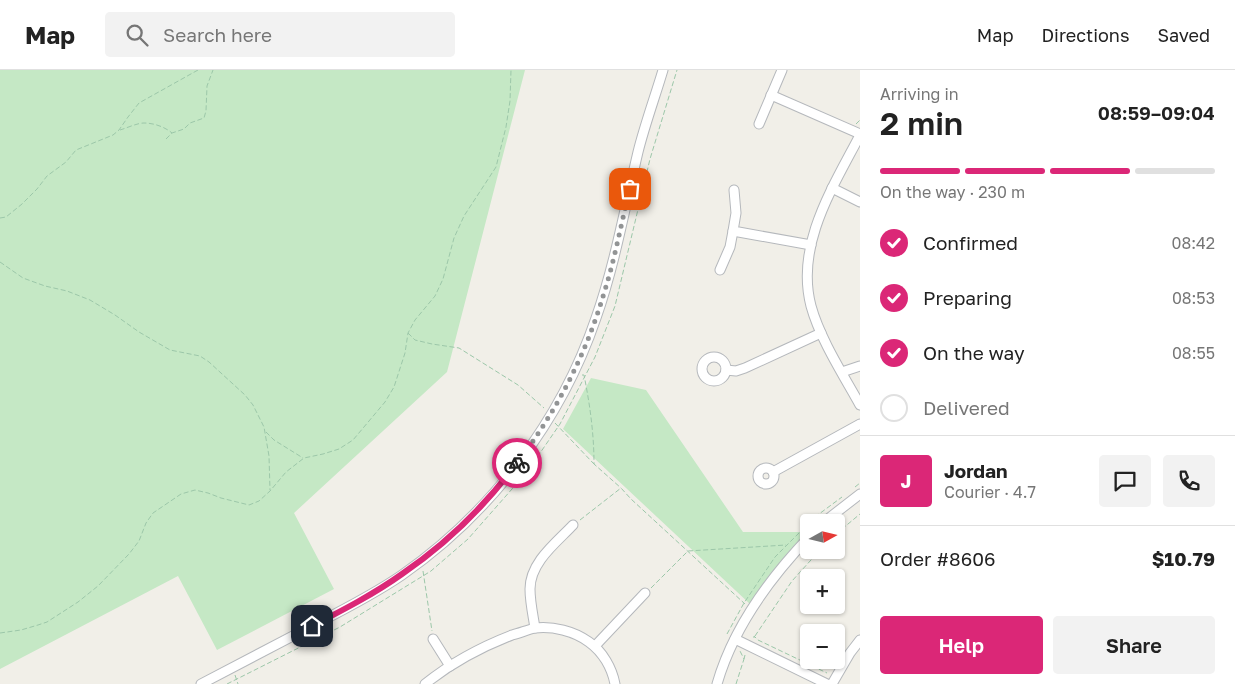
<!DOCTYPE html>
<html lang="en">
<head>
<meta charset="utf-8">
<style>
  body { margin:0; font-family:"Golos Text",sans-serif; background:#f2f2f2; color:#222; height:100vh; display:flex; flex-direction:column; font-size:19px; white-space:nowrap }
  * { box-sizing:border-box; margin:0 }
  p { font-size:16px; color:#767676 }
  .icon { flex:none; width:28px; height:28px; fill:none; stroke:currentColor; stroke-width:2; stroke-linecap:round; stroke-linejoin:round }
  .map { position:relative; flex:1; overflow:hidden }
  .details { display:flex; flex-direction:column; background:#fff; width:375px }
  .details>* { flex:none }
  .needle { width:32px; rotate:82deg }
  .tools { position:absolute; left:800px; top:444px; display:grid; gap:10px }
  .tools a { display:grid; place-items:center; width:45px; height:45px; border-radius:5px; background:#fff; box-shadow:0 1px 4px #0004; font-size:25px }
  .pin { position:absolute; display:grid; place-items:center; width:42px; height:42px; color:#fff; margin:-21px; border-radius:10px; box-shadow:0 2px 8px #0006 }
  .courier { position:absolute; display:grid; place-items:center; width:50px; height:50px; margin:-25px; border:4px solid #db2777; border-radius:50%; background:#fff; color:#222; box-shadow:0 1px 6px #0007 }
  .summary em { font-style:normal; font-weight:600 }
  .summary div { display:flex; flex-direction:column-reverse }
  .summary { display:flex; align-items:center; justify-content:space-between; height:85px; padding:0 20px }
  h1 { font-size:32px; font-weight:600; line-height:38px }
  .bar { display:grid; grid-template-columns:repeat(4,1fr); gap:8px 5px; align-content:center; height:60px; padding:0 20px }
  .bar i { height:6px; border-radius:4px; background:#e0e0e0 }
  .bar .selected { background:#db2777 }
  .bar p { grid-column:span 4 }
  .line { display:flex; align-items:center; gap:12px; padding:0 20px; border-top:1px solid #e0e0e0 }
  .line div { flex:1 }
  .round { display:grid; place-items:center; flex:none; width:52px; height:52px; border-radius:5px; background:#f2f2f2 }
  ol { padding:0 20px; list-style:none }
  li { display:flex; align-items:center; gap:15px; height:55px }
  li p { margin-inline-start:auto }
  li .icon { padding:5px; border-radius:50%; background:#db2777; color:#fff; stroke-width:4 }
  li:last-child { color:#767676 }
  li i { width:28px; height:28px; border:2px solid #e0e0e0; border-radius:50% }
  .action { display:flex; gap:10px; margin-top:auto; padding:10px 20px }
  .action a { flex:1; height:58px; border-radius:5px; background:#db2777; color:#fff; font-size:20px; font-weight:600; line-height:58px; text-align:center }
  .action a+a { background:#f2f2f2; color:#222 }
  header { display:flex; align-items:center; gap:30px; box-sizing:border-box; height:70px; padding:0 25px; background:#fff; border-bottom:1px solid #e0e0e0 }
  header strong { font-size:24px }
  nav { display:flex; gap:28px; margin-inline-start:auto; font-size:18px }
  .search { width:350px; height:45px; background:#f2f2f2; display:flex; align-items:center; gap:12px; box-sizing:border-box; padding:0 18px; border-radius:5px; color:#767676; font-size:19px }
  main { display:flex; flex:1; min-height:0 }
  .map>svg:first-child { display:block }
</style>
</head>
<body>
<header>
<strong>Map</strong>
<div class="search"><svg class="icon" aria-label="search" viewBox="0 0 24 24"><circle cx="10" cy="10" r="6"/><path d="M15 15l6 6"/></svg>Search here</div>
<nav><a>Map</a><a>Directions</a><a>Saved</a></nav>
</header>
<main>
<div class="map">
<svg width="860" height="614" viewBox="0 0 860 614">
  <rect width="100%" height="100%" fill="#f1efe8"/>
  <g fill="#c5e8c5">
    <polygon points="0,0 525,0 447,302 294,443 334,519 217,580 178,506 0,599"/>
    <polygon points="591,308 646,320 743,462 806,462 751,535 563,359"/>
  </g>
  <g fill="none" stroke-linecap="round" stroke-linejoin="round">
    <g stroke="#b5b8bc" stroke-width="11">
      <g id="minor">
        <polyline points="771,25 860,64"/>
        <polyline points="759,54 782,0"/>
        <path d="M860,65C833,117 795,175 811,236C820,269 844,306 860,335"/>
        <polyline points="832,118 860,132"/>
        <polyline points="734,120 736,143 733,161 811,175"/>
        <polyline points="720,200 730,177 733,161"/>
        <circle cx="714" cy="299" r="12"/>
        <polyline points="726,300 736,301 745,298 821,263"/>
        <polyline points="842,302 860,296"/>
        <circle cx="766" cy="406" r="8"/>
        <polyline points="773,402 860,354"/>
        <polyline points="824,452 860,424"/>
        <path d="M535,558C533,545 530,532 530,519C530,492 557,472 573,455"/>
        <polyline points="433,569 450,596"/>
        <polyline points="735,569 827,614"/>
        <polyline points="595,576 645,523"/>
        <path d="M201,614C237,595 273,576 310,557C341,541 373,525 402,505C491,443 561,351 596,248C615,194 625,137 638,82C645,54 655,27 663,0"/>
        <path d="M425,614C451,593 481,577 512,565C520,563 527,560 535,558C553,556 574,561 589,572C603,582 612,598 615,614"/>
        <path d="M717,614C733,558 769,509 809,467"/>
        <polyline points="832,614 850,583 860,570"/>
      </g>
    </g>
    <g stroke="#9cc7a9" stroke-width="1" stroke-dasharray="5 2.5" stroke-linecap="butt">
      <polyline points="856,54 860,50"/>
      <path d="M120,60C127,58 137,53 144,53C154,53 165,57 172,63"/>
      <polyline points="166,69 172,63 184,59 190,53 204,48 206,41 207,16 213,0"/>
      <polyline points="0,148 6,147 22,134 37,119 47,106 66,92 76,80 113,65 119,60 128,47 139,33 198,0"/>
      <polyline points="0,192 23,208 45,216 67,221 90,230 115,245 139,262 170,280 200,286 209,292 245,325 253,335 264,357 269,386 270,420"/>
      <polyline points="408,263 415,270 432,274 459,278 518,315 544,338"/>
      <path d="M582,305H584C590,335 594,364 594,394L621,418"/>
      <polyline points="555,353 594,394"/>
      <polyline points="266,362 274,370 303,388"/>
      <polyline points="855,417 860,413"/>
      <polyline points="580,450 621,418 631,429 745,534"/>
      <polyline points="809,452 815,447 842,427"/>
      <polyline points="836,464 860,444"/>
      <polyline points="423,501 432,561"/>
      <polyline points="651,518 688,481 786,475"/>
      <polyline points="0,563 21,560 38,555 47,552 78,532 98,516 129,484 139,471 146,453 153,443 181,424 195,420 208,423 221,428 249,435 259,431 270,421 286,402 304,388 323,384 339,379 353,370 385,332 394,317 405,283 408,263 415,250 435,226 443,209 454,168 464,146 496,97 506,57 510,31 511,0"/>
      <polyline points="727,564 744,533 775,487 809,453"/>
      <polyline points="755,566 792,511 820,480"/>
      <polyline points="754,568 754,566 758,570 827,603"/>
      <polyline points="744,589 745,585"/>
      <polyline points="235,605 238,614"/>
      <polyline points="227,614 340,557 431,501 468,469 527,402 560,354 595,287 615,236 650,89 677,0"/>
      <polyline points="736,614 744,589 740,581"/>
    </g>
    <use href="#minor" stroke="#fff" stroke-width="9"/>
  </g>
  <g fill="none" stroke-linecap="round" stroke-linejoin="round">
    <path stroke="#929495" stroke-width="5" stroke-dasharray="0 9" d="M517,393C556,342 586,285 604,223C615,189 621,153 630,119"/>
    <path stroke="#db2777" stroke-width="6" d="M312,556C343,540 374,524 402,504C446,474 485,436 517,393"/>
  </g>
</svg>
<div class="tools">
<a><svg class="needle" viewBox="-14 -14 28 28"><path d="M0-13l5 13h-10z" fill="#e53935"/><path d="M0 13l5-13h-10z" fill="#767676"/></svg></a>
<a>+</a>
<a>−</a>
</div>
<div class="pin" style="left:630px;top:119px;background:#ea580c"><svg class="icon" aria-label="bag" viewBox="0 0 24 24"><path d="M5 8h14l-1 12H6zM9 8a3 3 0 0 1 6 0"/></svg></div>
<div class="pin" style="left:312px;top:556px;background:#1f2937"><svg class="icon" aria-label="home" viewBox="0 0 24 24"><path d="M3 11l9-7 9 7M6 9v11h12V9"/></svg></div>
<div class="courier" style="left:517px;top:393px"><svg class="icon" aria-label="bike" viewBox="0 0 24 24"><circle cx="6" cy="16" r="4"/><circle cx="18" cy="16" r="4"/><path d="M6 16l4-8h5l3 8M10 8l3 8H6M13 5h3"/></svg></div>
</div>
<section class="details">
<div class="summary"><div><h1>2 min</h1><p>Arriving in</p></div><em>08:59–09:04</em></div>
<div class="bar"><i class="selected"></i><i class="selected"></i><i class="selected"></i><i></i><p>On the way · 230 m</p></div>
<ol>
<li><svg class="icon" aria-label="check" viewBox="0 0 24 24"><path d="M5 12l5 5 9-10"/></svg>Confirmed<p>08:42</p></li>
<li><svg class="icon" aria-label="check" viewBox="0 0 24 24"><path d="M5 12l5 5 9-10"/></svg>Preparing<p>08:53</p></li>
<li><svg class="icon" aria-label="check" viewBox="0 0 24 24"><path d="M5 12l5 5 9-10"/></svg>On the way<p>08:55</p></li>
<li><i></i>Delivered</li>
</ol>
<div class="line" style="height:90px"><b class="round" style="background:#db2777;color:#fff">J</b><div><b>Jordan</b><p>Courier · 4.7</p></div><a class="round"><svg class="icon" aria-label="chat" viewBox="0 0 24 24"><path d="M4 5h16v11H9l-5 4z"/></svg></a><a class="round"><svg class="icon" aria-label="phone" viewBox="0 0 24 24"><path d="M5 4h4l2 5-3 2q2 4 5 5l2-3 5 2v4C11 20 4 13 5 4z"/></svg></a></div>
<div class="line" style="height:65px"><div>Order #8606</div><b>$10.79</b></div>
<div class="action"><a>Help</a><a>Share</a></div>
</section>
</main>
</body>
</html>
